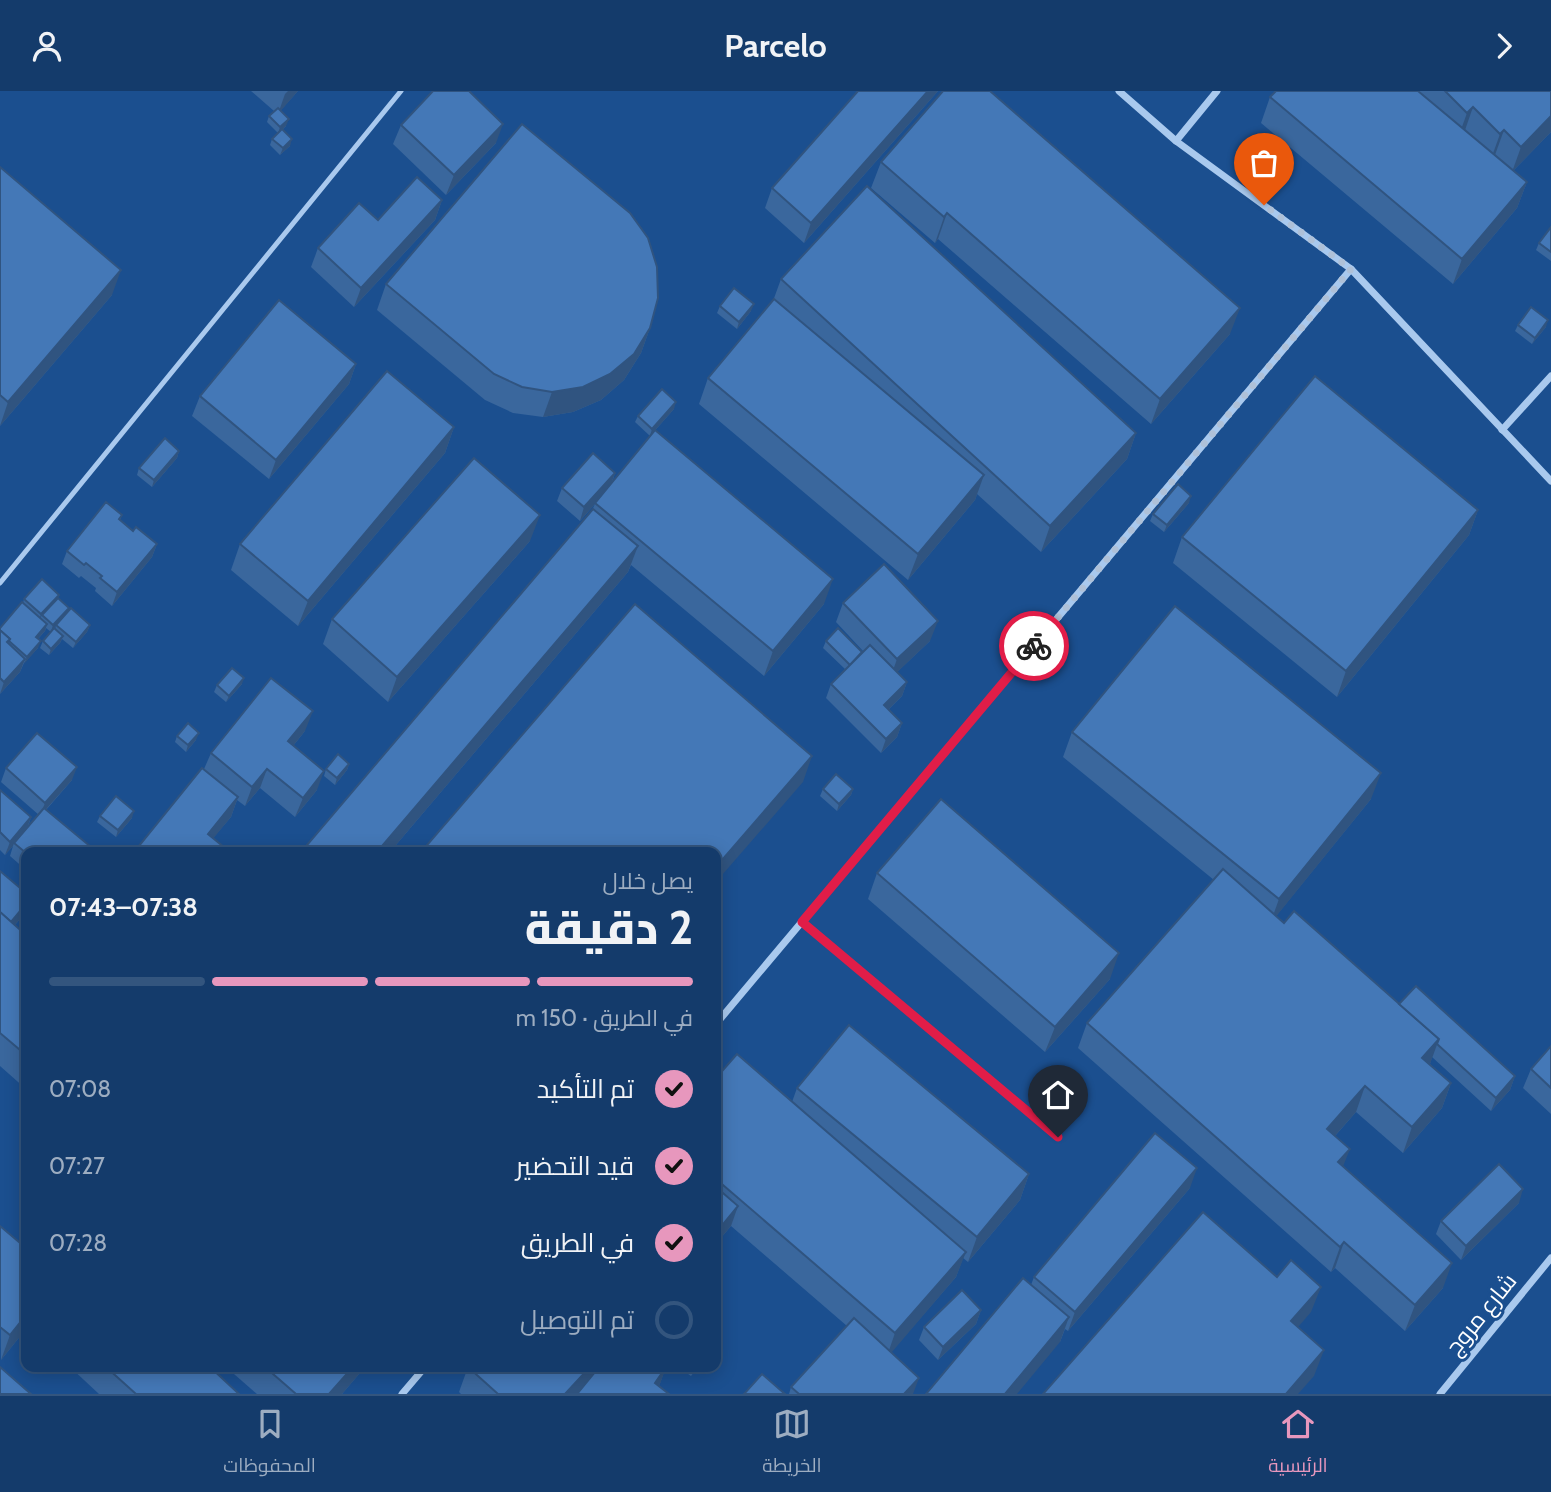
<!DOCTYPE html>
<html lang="ar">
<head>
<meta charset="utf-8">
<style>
  body { margin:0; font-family:Cabin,Cairo,sans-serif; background:#1d4271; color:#f1f3f6; direction:rtl; height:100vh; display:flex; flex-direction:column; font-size:26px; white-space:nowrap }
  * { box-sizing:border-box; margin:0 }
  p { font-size:23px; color:#9dadc1 }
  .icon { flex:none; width:38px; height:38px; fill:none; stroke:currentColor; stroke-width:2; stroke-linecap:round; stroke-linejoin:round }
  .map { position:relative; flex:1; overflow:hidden; direction:ltr }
  .panel { position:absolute; left:21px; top:756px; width:700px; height:525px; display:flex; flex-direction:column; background:#143b6b; border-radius:14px; box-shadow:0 4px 18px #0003,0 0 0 2px #33557e; direction:rtl }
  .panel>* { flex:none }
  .pin { position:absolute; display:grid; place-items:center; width:60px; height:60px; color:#fff; margin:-72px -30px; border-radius:50% 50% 50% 0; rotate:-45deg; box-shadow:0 0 7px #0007 }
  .pin .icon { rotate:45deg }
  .courier { position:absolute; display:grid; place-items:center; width:70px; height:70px; margin:-35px; border:5px solid #e11d48; border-radius:50%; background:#fff; color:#222; box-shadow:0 2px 9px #0007 }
  .overview em { font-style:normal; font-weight:800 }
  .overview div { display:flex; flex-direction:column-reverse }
  .overview { display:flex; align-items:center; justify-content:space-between; height:119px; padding:0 28px }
  h1 { font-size:46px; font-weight:800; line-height:52px }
  .bar { display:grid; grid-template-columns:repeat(4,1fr); gap:10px 7px; align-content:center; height:84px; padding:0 28px }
  .bar i { height:9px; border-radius:5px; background:#33557e }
  .bar .current { background:#e797bd }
  .bar p { grid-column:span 4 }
  ol { padding:0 28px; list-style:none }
  li { display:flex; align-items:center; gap:21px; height:77px }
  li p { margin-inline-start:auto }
  li .icon { padding:7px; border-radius:50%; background:#e797bd; color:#111; stroke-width:4 }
  li:last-child { color:#9dadc1 }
  li i { width:38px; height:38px; border:4px solid #33557e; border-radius:50% }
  header { display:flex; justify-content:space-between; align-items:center; height:91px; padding:0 28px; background:#143b6b; font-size:32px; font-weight:800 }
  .menu { display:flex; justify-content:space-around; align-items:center; height:98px; border-top:2px solid #33557e; background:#143b6b; font-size:19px; color:#9dadc1 }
  .menu a { display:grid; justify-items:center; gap:4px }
  .menu .current { color:#e797bd }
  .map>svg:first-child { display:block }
</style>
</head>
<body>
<header><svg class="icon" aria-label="forward" viewBox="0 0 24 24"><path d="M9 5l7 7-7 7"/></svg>Parcelo<svg class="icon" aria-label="person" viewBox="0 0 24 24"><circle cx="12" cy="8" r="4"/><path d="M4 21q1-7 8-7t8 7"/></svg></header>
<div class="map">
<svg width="1551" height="1303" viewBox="0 0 1551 1303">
  <rect width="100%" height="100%" fill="#1b4f8f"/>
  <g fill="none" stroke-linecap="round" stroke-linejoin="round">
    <g stroke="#a9c9ee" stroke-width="5">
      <polyline points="0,492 401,0"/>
      <polyline points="802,831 1058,1046"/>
    </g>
    <g stroke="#a9c9ee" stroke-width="7">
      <polyline points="1119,0 1176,50 1351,178 1551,390"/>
      <polyline points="1176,50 1217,0"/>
      <polyline points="1502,339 1551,285"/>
      <polyline points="716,933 1351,178"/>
      <polyline points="402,1303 425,1276"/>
      <polyline points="1440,1303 1551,1167"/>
    </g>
  </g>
  <g fill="#3a679d">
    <polygon points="251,0 298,0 280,20 286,35 282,39 290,55 280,64 270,54 272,48 278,42 267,31 269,25 274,20"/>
    <polygon points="858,0 938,0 804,152 765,117 772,97"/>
    <polygon points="1276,0 1551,0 1551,41 1513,80 1527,91 1517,117 1453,193 1261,32 1270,6"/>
    <polygon points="401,34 496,52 446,104 393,53"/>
    <polygon points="881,71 1230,243 1151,333 938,148 935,152 871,97"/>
    <polygon points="0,76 112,204 0,335"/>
    <polygon points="442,109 435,129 354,216 311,176 318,157 378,129"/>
    <polygon points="1551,136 1551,170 1536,159 1539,152"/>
    <polygon points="781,188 1136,342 1127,368 1041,461 977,403 975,409 908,489 699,313 708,287 773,210"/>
    <polygon points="386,193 650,237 641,262 624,289 601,309 573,321 543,326 513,322 485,309 377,219"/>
    <polygon points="720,215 751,220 737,238 717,222"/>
    <polygon points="1518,234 1546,236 1532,253 1515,240"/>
    <polygon points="356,273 349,293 269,388 192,325 200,305"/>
    <polygon points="674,318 650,345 635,331 638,325"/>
    <polygon points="454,336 445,362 298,535 231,479 240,453"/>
    <polygon points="179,360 177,367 152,396 137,384 139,377"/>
    <polygon points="615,382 612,392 824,513 764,585 631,474 628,481 390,761 301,761 592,419 595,413 580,430 557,410 562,397"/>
    <polygon points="1189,412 1164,441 1150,430 1153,423"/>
    <polygon points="1478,419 1469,444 1337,606 1173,472 1182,446"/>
    <polygon points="122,424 120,429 133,440 157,453 152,466 112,515 95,500 96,497 81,485 79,487 62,473 67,460"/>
    <polygon points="530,450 388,611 323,553 332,528"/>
    <polygon points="59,504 57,508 67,522 90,534 87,541 73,557 62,548 60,552 49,564 40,557 43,550 55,538 56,535 51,541 46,537 45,540 38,548 38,557 24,572 20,581 0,603 0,537 23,512 24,508"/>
    <polygon points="843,512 930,550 897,581 907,591 902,605 888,619 902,632 897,646 881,662 826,607 831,593 845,578 823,557 826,550 862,561 863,560 836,531"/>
    <polygon points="242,593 226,611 214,601 217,594"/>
    <polygon points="305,640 293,655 317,699 295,726 260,697 245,715 237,709 231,726 213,747 134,761 204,678 211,662"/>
    <polygon points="1072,641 1371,708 1276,825 1284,832 1399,913 1515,985 1510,999 1491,1020 1432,966 1430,973 1451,992 1442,1017 1403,1062 1356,1021 1335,1045 1343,1076 1443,1197 1405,1240 1335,1177 1331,1181 1078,957 1087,932 1214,789 1063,666"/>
    <polygon points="177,645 196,649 186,661 175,651"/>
    <polygon points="349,673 347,679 335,694 324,685 326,678"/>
    <polygon points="6,677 72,689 46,719 26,761 26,779 10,765 13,755 5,764 0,759 0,699 31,726 28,736 39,724 1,691"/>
    <polygon points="823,698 853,698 851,704 837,720 820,705"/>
    <polygon points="100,725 132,727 116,746 97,731"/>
    <polygon points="0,780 26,802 26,821 15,834 26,844 26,998 0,975"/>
    <polygon points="877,782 1110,888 1045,961 868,808"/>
    <polygon points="1551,955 1551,1023 1523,997 1531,978"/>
    <polygon points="716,987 792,1011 797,997 1029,1083 1020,1109 968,1171 963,1167 956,1186 891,1261 913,1303 789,1303 791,1296 847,1235 731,1135 716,1153"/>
    <polygon points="1190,1097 1068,1240 1065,1238 1060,1251 1031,1194 1034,1186"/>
    <polygon points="1519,1112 1461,1169 1436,1143 1441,1130"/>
    <polygon points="0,1135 26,1157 26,1238 1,1269"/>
    <polygon points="981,1219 976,1233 938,1269 919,1249 924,1236"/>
    <polygon points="70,1276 210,1276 239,1303 99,1303"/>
    <polygon points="226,1276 365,1276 342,1303 257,1303"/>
    <polygon points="468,1276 666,1276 659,1295 669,1303 461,1303 459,1301"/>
    <polygon points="678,1276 698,1276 691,1285"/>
  </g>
  <g fill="#305480">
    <polygon points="288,0 298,0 278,23 285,3"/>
    <polygon points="928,0 938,0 804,152 811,132"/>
    <polygon points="1473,16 1464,42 1458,47 1467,22"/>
    <polygon points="1551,25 1551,41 1512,81 1521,56"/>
    <polygon points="289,28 286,35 278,43 280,36"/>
    <polygon points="503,33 496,52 446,104 454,84"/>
    <polygon points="1504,39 1495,64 1491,68 1500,43"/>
    <polygon points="292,48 290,55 280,64 283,57"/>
    <polygon points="1527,91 1517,117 1453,193 1462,168"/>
    <polygon points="442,109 435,129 354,216 361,197"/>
    <polygon points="947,122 938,148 935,152 944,126"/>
    <polygon points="121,179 112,204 0,335 8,311"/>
    <polygon points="754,213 751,220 737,238 739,231"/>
    <polygon points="1240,217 1230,243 1151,333 1160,308"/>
    <polygon points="1548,229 1546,236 1532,253 1535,247"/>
    <polygon points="650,237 641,262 624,289 601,309 573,321 543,326 552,301"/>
    <polygon points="356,273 349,293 269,388 276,369"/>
    <polygon points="676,311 674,318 650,345 652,338"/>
    <polygon points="454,336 445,362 298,535 308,510"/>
    <polygon points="1136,342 1127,368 1041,461 1050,435"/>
    <polygon points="179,360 177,367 152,396 154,389"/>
    <polygon points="615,382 610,396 580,430 584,416"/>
    <polygon points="984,384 975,409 908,489 918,463"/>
    <polygon points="1191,405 1189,412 1164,441 1167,434"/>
    <polygon points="1478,419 1469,444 1337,606 1346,580"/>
    <polygon points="540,424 530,450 388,611 397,586"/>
    <polygon points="157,453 152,466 112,515 117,501"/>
    <polygon points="638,455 628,481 390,761 377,761"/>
    <polygon points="833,488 824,513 764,585 773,560"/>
    <polygon points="59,504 56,511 42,524 39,530 41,523"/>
    <polygon points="69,517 66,523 51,541 53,534"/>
    <polygon points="938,530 930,550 890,588 897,568"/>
    <polygon points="47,533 45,540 34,552 36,546"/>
    <polygon points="90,534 87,541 73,557 76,551"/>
    <polygon points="63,545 60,552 49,564 51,558"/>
    <polygon points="41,550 38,557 24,573 27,566"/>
    <polygon points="25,568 20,581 0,603 4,591"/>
    <polygon points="244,587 242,593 226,611 229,605"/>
    <polygon points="907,591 902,605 879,628 884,614"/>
    <polygon points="313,620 305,640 281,670 288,650"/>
    <polygon points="902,632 897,646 881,662 886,648"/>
    <polygon points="199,642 196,649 186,661 188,654"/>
    <polygon points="812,665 803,691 716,791 716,776"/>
    <polygon points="349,673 347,679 335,694 337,687"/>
    <polygon points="77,676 72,689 40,725 45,712"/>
    <polygon points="267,678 260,697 245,715 252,696"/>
    <polygon points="324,680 317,699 295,726 303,707"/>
    <polygon points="1381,682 1371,708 1270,833 1279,808"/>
    <polygon points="853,698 851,704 837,720 839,713"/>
    <polygon points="238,706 231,726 202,761 208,743"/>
    <polygon points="134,720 132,727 116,746 118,739"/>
    <polygon points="31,726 26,740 14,752 13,755 5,764 10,751"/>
    <polygon points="26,813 26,821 2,849 7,836"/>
    <polygon points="1119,862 1110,888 1045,961 1055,936"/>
    <polygon points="1439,948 1430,973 1422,967"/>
    <polygon points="1515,985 1510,999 1491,1020 1496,1007"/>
    <polygon points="1451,992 1442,1017 1403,1062 1412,1036"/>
    <polygon points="1365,995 1356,1021 1318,1064 1327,1038"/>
    <polygon points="1350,1058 1340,1083 1338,1071"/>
    <polygon points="1197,1077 1190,1097 1068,1240 1075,1221"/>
    <polygon points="1029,1083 1020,1109 968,1171 977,1146"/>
    <polygon points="1523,1098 1519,1112 1461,1169 1466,1155"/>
    <polygon points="738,1115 731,1135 716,1153 716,1142"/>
    <polygon points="1344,1151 1335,1177 1331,1181 1340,1156"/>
    <polygon points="966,1161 956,1186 886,1268 895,1242"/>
    <polygon points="1452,1172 1443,1197 1405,1240 1415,1214"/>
    <polygon points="1321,1196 1311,1221 1281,1256 1291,1230"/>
    <polygon points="981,1219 976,1233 938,1269 943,1256"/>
    <polygon points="26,1224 26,1238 1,1269 10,1244"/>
    <polygon points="1069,1226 1060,1251 1017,1303 1005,1303"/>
    <polygon points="1324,1259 1314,1285 1298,1303 1286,1303"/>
    <polygon points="353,1276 365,1276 342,1303 329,1303"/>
    <polygon points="590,1276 604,1276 579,1303 565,1303"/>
    <polygon points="666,1276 659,1296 655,1292"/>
    <polygon points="919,1287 913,1303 904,1303"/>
  </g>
  <g fill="#4478b7" stroke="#305480" stroke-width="2">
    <polygon points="433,0 469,0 503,33 454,84 401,34"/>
    <polygon points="858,0 928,0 811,132 772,97"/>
    <polygon points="943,0 990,0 1240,217 1160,308 947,122 944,126 881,71"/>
    <polygon points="1276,0 1418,0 1527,91 1462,168 1270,6"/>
    <polygon points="1445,0 1551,0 1551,25 1521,56 1504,39 1500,43 1473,16 1467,22"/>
    <polygon points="278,17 289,28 280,36 269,25"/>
    <polygon points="522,33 630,122 648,147 657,176 658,207 650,237 634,263 610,283 583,296 552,301 522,296 494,283 386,193"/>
    <polygon points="282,38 292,48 283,57 272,48"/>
    <polygon points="0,76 121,179 8,311 0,304"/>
    <polygon points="417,86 442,109 361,197 318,157 359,112 378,129"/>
    <polygon points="867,95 1136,342 1050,435 781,188"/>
    <polygon points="1551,136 1551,161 1539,152"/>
    <polygon points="734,197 754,213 739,231 720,215"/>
    <polygon points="774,208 984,384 918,463 708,287"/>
    <polygon points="279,209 356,273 276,369 200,305"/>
    <polygon points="1531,216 1548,229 1535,247 1518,234"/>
    <polygon points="387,280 454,336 308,510 240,453"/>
    <polygon points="1315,285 1478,419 1346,580 1182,446"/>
    <polygon points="662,298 676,311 652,338 638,325"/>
    <polygon points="655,339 833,488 773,560 595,412"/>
    <polygon points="165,347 179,360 154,389 139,377"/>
    <polygon points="593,362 615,382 584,416 562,397"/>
    <polygon points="474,367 540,424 397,586 332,528"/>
    <polygon points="1178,393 1191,405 1167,434 1153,423"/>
    <polygon points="106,411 122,424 119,428 133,440 136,436 157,453 117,501 100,487 102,485 86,472 84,474 67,460"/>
    <polygon points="593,418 638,455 377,761 301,761"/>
    <polygon points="884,473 938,530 897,568 843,512"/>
    <polygon points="42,488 59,504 41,523 24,508"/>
    <polygon points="58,507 69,517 53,534 42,524"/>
    <polygon points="22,511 47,533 36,546 41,550 27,566 9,550 10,548 1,540 0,541 0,537"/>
    <polygon points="635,513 812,665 716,776 716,761 421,761"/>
    <polygon points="1175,515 1381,682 1279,808 1072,641"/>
    <polygon points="71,517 90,534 76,551 56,534"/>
    <polygon points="54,537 63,545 51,558 43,550"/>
    <polygon points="838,537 862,561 850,574 826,550"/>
    <polygon points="1,540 10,548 7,551 25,568 4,591 0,587 0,541"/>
    <polygon points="870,554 907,591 884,614 902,632 886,648 831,593"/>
    <polygon points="232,577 244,587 229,605 217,594"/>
    <polygon points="271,587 313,620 288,650 324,680 303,707 267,678 252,696 211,662"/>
    <polygon points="188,632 199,642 188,654 177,645"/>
    <polygon points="37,642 77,676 45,712 6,677"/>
    <polygon points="338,663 349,673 337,687 326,678"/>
    <polygon points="202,677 238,706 208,743 230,761 134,761"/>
    <polygon points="836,683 853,698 839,713 823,698"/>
    <polygon points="0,699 31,726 10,751 0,741"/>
    <polygon points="116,705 134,720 118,739 100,725"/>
    <polygon points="941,708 1119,862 1055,936 877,782"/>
    <polygon points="44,717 97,761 26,762 14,752"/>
    <polygon points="1223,778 1284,832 1294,820 1439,948 1422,967 1451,992 1412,1036 1365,995 1327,1038 1350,1058 1338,1071 1452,1172 1415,1214 1344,1151 1340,1156 1087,932"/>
    <polygon points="0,780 26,802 26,813 11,831 0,821"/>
    <polygon points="0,821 26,844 26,964 0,942"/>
    <polygon points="1416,895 1515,985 1496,1007 1437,953 1439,948 1399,913"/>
    <polygon points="849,934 1029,1083 977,1146 797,997"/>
    <polygon points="1551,955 1551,997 1531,978"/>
    <polygon points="737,963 966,1161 895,1242 716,1088 716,987"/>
    <polygon points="1155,1042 1197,1077 1075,1221 1034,1186"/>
    <polygon points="1499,1073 1523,1098 1466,1155 1441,1130"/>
    <polygon points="716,1096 738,1115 716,1142"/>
    <polygon points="1203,1121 1277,1186 1291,1169 1321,1196 1291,1230 1324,1259 1286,1303 1043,1303"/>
    <polygon points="0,1135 26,1157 26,1224 10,1244 0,1236"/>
    <polygon points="1023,1187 1069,1226 1005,1303 926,1303"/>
    <polygon points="962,1199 981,1219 943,1256 924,1236"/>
    <polygon points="854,1227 919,1287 904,1303 799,1303 791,1296"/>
    <polygon points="0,1276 31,1303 0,1303"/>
    <polygon points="106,1276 210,1276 239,1303 136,1303"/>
    <polygon points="265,1276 353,1276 329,1303 296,1303"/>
    <polygon points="468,1276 590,1276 565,1303 498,1303"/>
    <polygon points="599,1276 666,1276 655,1292 669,1303 577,1303"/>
    <polygon points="762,1283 785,1303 744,1303"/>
  </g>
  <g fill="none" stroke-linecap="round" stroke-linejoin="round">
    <polyline stroke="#afc1d8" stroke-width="7" stroke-dasharray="0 12.6" points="1034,555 1351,178 1264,114"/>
    <polyline stroke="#e11d48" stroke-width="9" points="1034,555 802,831 1058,1046"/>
  </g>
  <g text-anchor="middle" stroke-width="6" stroke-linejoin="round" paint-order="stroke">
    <g font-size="23" fill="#fff" stroke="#1b4f8f">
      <text transform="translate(1481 1223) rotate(-51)" y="8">شارع مروج</text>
    </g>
  </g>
</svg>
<div class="pin" style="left:1264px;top:114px;background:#ea580c"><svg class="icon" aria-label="bag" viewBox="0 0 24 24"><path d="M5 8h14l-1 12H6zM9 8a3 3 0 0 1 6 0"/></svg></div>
<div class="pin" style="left:1058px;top:1046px;background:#1f2937"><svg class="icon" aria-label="home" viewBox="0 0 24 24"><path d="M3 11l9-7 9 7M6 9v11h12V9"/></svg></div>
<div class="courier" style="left:1034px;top:555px"><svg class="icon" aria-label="bike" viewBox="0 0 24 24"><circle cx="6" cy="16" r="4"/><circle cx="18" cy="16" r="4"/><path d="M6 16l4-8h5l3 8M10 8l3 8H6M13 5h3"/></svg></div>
<section class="panel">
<div class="overview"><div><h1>2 دقيقة</h1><p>يصل خلال</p></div><em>07:38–07:43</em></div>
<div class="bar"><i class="current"></i><i class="current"></i><i class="current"></i><i></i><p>في الطريق · 150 m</p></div>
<ol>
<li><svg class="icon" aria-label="check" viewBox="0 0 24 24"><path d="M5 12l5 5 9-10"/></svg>تم التأكيد<p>07:08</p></li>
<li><svg class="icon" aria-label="check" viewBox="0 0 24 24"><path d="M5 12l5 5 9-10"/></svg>قيد التحضير<p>07:27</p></li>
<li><svg class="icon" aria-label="check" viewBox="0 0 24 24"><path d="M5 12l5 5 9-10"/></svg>في الطريق<p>07:28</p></li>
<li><i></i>تم التوصيل</li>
</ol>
</section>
</div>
<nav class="menu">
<a class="current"><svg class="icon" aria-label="home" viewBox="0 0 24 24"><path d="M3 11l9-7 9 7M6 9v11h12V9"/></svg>الرئيسية</a>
<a><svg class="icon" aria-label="map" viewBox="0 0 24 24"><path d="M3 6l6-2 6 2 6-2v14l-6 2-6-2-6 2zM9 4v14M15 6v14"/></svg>الخريطة</a>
<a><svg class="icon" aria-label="saved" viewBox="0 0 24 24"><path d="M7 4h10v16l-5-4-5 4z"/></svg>المحفوظات</a>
</nav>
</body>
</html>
